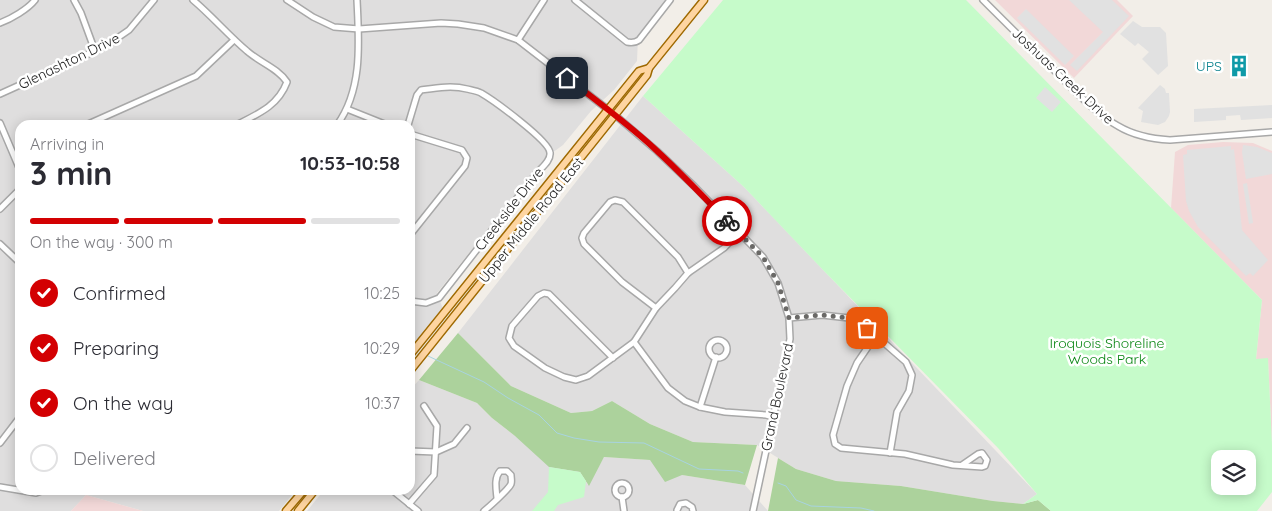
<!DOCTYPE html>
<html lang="en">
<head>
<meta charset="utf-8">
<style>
  body { margin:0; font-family:Quicksand,sans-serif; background:#f2f2f3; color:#2b2b33; height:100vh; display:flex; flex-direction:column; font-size:19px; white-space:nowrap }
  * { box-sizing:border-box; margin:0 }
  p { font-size:16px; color:#7c7c81 }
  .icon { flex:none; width:28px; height:28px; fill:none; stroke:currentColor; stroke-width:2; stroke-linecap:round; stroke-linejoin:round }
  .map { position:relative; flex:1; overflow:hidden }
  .details { position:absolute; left:15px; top:120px; width:400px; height:375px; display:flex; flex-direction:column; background:#fff; border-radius:15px; box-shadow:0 2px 12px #0003 }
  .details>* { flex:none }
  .tools { position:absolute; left:1211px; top:450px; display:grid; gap:10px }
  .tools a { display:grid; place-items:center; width:45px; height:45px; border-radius:10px; background:#fff; box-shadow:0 2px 12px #0003; font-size:25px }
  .pin { position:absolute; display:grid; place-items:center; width:42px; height:42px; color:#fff; margin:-21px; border-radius:10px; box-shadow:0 2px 8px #0006 }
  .courier { position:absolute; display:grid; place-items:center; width:50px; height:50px; margin:-25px; border:4px solid #d30002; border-radius:50%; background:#fff; color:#222; box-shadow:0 1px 6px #0007 }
  .summary em { font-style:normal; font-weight:800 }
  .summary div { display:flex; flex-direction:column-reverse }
  .summary { display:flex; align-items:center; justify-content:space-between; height:85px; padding:0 15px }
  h1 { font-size:32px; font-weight:800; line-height:38px }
  .bar { display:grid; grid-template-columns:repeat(4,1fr); gap:8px 5px; align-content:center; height:60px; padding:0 15px }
  .bar i { height:6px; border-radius:4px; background:#e1e1e2 }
  .bar .on { background:#d30002 }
  .bar p { grid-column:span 4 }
  ol { padding:0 15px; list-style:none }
  li { display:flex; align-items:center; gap:15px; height:55px }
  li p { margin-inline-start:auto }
  li .icon { padding:5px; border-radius:50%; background:#d30002; color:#fff; stroke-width:4 }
  li:last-child { color:#7c7c81 }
  li i { width:28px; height:28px; border:2px solid #e1e1e2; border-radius:50% }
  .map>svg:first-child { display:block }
</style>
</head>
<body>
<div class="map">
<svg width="1272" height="511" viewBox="0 0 1272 511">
  <rect width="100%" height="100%" fill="#f2eee8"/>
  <g fill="#dfdede">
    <polygon points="0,0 666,0 638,37 637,61 614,90 591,111 563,145 545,158 437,293 443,309 410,351 410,125 20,125 20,490 296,490 279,511 143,511 86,495 71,511 0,511"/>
    <polygon points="643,96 744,187 1037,494 1023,504 993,501 901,486 836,481 796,469 757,445 693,442 650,424 612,401 592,411 571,413 511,386 458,333"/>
    <polygon points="419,380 477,403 492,418 515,436 580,472 588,485 604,457 650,460 682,475 745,485 768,511 307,511 324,490 410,490 410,390"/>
  </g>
  <g fill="#f2d8d8">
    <polygon points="995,0 1117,0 1133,16 1074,78"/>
    <polygon points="1223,142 1253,143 1272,151 1272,445 1268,359 1256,359 1262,300 1171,208 1175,152 1188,145"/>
    <polygon points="86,495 143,511 71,511"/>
  </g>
  <g fill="#acd29c">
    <polygon points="458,333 511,386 571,413 592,411 612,401 650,424 693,442 757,445 745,485 682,475 665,482 650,460 604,457 589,486 580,472 549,467 515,436 492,418 477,403 419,380"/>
    <polygon points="778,458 796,469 836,481 901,486 993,501 1023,504 1038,500 1051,511 768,511"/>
  </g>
  <g fill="#c6fbca" fill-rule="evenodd">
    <path d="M723,0H966L1262,300L1256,359L1268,358L1272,445V492L1257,511H1051L1038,500L1023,504L1037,494L998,448L824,271L744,187L643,96ZM1220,459H1248V486H1220Z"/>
    <polygon points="549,467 580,472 586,481 584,497 558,505 554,511 532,511 548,492"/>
  </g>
  <g fill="#e1e1e1">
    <polygon points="1069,0 1112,0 1129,16 1077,71 1070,65 1103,32"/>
    <polygon points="1026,9 1074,56 1065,65 1017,18"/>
    <polygon points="1133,21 1142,27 1160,27 1166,33 1168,66 1158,75 1142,59 1149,52 1138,43 1135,46 1120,34"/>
    <polygon points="1160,85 1165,89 1166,93 1169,93 1170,112 1169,116 1165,122 1158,125 1141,122 1143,111 1138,108"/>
    <polygon points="1045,87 1061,102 1052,112 1036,98"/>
    <polygon points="1272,105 1272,118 1241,120 1240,115 1226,116 1226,120 1194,122 1194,109"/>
    <polygon points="1243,145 1257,147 1272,153 1272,174 1246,179 1242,152"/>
    <polygon points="1231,146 1231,150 1234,149 1242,230 1268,260 1253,276 1250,273 1246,276 1198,227 1189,211 1186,201 1183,155 1187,154 1187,150"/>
    <polygon points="1247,183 1253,223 1249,224 1243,184"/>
  </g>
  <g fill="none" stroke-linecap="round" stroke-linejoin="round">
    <g stroke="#a8d4e0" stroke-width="1">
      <polyline points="428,356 484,382 508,398 539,415 557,433 574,438 599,442 644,443 699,469 738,471 743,473"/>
      <polyline points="778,483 786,486 796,500 811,506 861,508 874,511"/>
    </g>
    <g stroke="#a8a8a8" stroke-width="8">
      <g id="minor">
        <polyline points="74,0 81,13 95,51"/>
        <path d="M193,0C212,16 228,35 247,51C259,62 278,68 287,82C278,106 258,114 236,125"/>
        <polyline points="287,0 313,17 334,27 359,29 441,23 458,24 484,28 518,40 615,115 657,151 694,186 763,257 778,283 789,318 790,339 753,511"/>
        <path d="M575,0L627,42C632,43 635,43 639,40L670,0"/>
        <path d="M983,0C1008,25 1034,51 1060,76C1077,93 1096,114 1118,126C1133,135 1152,139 1170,140L1272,132"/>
        <path d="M0,23C11,19 28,9 35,0"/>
        <polyline points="518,40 544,0"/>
        <polyline points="0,94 95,51 113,41 129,30 154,0"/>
        <polyline points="347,109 387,125"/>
        <polyline points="0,123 20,170"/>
        <polyline points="86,125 196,76 234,40"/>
        <path d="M337,125C363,89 359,42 357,0"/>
        <path d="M408,125L417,95L421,90C435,88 452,85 467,89C471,90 477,91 481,93C493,100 550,141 550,153C551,161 541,168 536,174L439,298L426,303L410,301"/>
        <polyline points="410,134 462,150 467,158 465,166 410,235"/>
        <polyline points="0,209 20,189"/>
        <polyline points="0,244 20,263"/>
        <polyline points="656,308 622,282 584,244 582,238 584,233 610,202 615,200 623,202 678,257 688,273"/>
        <polyline points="789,318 822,315 849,318 867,328 906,362 912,375 909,391 897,412 890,453"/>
        <polyline points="876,335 857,363 847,386 833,435 835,444 841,448 905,454 953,465 982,467 985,466 987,460 982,453 978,454 962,465"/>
        <circle cx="718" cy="349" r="9"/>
        <polyline points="634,342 668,388 685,401 700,407 725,412 766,415 773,417"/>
        <polyline points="613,358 549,294 544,293 538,296 512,326 509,338 514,346 545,368 564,377 576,380 588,376 634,342 656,308 675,288 688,273 724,248 738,233"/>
        <polyline points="700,407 716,357"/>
        <polyline points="0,443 20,417"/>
        <polyline points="410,451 436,452 454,444 467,428"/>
        <circle cx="622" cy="490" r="7"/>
        <polyline points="0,487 36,493 44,490"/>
        <polyline points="392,490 418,511"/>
        <polyline points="622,497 624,511"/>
        <polyline points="409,504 434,475 437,426 424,406"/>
        <path d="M484,511C489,507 509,489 511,484C512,481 511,478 511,475L507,471H500C494,478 496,488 497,498"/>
        <polyline points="677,511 677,510 680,504 686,503 692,507 693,511"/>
      </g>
    </g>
    <g stroke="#9f6900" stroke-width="9">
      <g id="major">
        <polyline points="410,355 639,71 649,68"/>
        <polyline points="410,371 647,75 649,68 704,0"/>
        <polyline points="286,511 304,490"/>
        <polyline points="298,511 315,490"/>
      </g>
    </g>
    <use href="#minor" stroke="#fff" stroke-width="5"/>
    <use href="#major" stroke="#fed5a1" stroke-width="6"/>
  </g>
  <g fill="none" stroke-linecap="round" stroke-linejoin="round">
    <polyline stroke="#6a6967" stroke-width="5" stroke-dasharray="0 9" points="727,221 763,257 778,283 789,318 822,315 848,318 867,328"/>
    <path stroke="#d30002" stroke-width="6" d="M567,78C597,101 628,124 656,150C681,173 704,197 727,221"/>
  </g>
  <defs>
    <g id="building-bare" transform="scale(1.725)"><path d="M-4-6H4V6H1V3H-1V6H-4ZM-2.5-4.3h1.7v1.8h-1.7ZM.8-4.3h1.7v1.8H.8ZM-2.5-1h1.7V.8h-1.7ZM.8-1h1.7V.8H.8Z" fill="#0f9aa8" stroke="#fff" stroke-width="2.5" paint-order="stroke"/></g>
  </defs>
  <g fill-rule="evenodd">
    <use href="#building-bare" x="1239" y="66"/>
  </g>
  <g text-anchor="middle" stroke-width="5" stroke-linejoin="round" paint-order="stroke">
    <g font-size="14" fill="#212121" stroke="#fff">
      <text transform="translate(69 61) rotate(-26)" y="5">Glenashton Drive</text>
      <text transform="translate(1063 76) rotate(43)" y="5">Joshuas Creek Drive</text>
      <text transform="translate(509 209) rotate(-52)" y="5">Creekside Drive</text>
      <text transform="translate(531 220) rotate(-51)" y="5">Upper Middle Road East</text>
      <text transform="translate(777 397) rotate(-78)" y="5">Grand Boulevard</text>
    </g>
    <g font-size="14" fill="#0d838f" stroke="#fff" text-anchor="end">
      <text x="1222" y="71">UPS</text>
    </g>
    <g font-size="14" fill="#098613" stroke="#fff">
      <text x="1107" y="348">Iroquois Shoreline<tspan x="1107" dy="16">Woods Park</tspan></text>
    </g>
  </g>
</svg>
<div class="tools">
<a><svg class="icon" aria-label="layers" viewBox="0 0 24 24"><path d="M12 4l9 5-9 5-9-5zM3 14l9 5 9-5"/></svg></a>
</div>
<div class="pin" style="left:867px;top:328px;background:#ea580c"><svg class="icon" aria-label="bag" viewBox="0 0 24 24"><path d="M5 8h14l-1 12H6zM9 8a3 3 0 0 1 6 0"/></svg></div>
<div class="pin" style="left:567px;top:78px;background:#1f2937"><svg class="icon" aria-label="home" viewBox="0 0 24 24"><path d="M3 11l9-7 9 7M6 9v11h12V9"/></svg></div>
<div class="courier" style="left:727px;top:221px"><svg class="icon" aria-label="bike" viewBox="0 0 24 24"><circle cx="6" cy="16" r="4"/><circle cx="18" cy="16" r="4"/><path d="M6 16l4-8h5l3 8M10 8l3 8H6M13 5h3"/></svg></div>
<section class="details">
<div class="summary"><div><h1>3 min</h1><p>Arriving in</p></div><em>10:53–10:58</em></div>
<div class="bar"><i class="on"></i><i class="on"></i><i class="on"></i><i></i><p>On the way · 300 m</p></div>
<ol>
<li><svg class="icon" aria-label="check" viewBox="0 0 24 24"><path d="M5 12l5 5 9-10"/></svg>Confirmed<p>10:25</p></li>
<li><svg class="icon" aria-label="check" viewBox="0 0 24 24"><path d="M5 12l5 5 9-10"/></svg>Preparing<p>10:29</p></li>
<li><svg class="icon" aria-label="check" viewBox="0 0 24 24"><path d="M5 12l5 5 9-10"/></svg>On the way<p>10:37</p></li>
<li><i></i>Delivered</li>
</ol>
</section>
</div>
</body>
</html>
